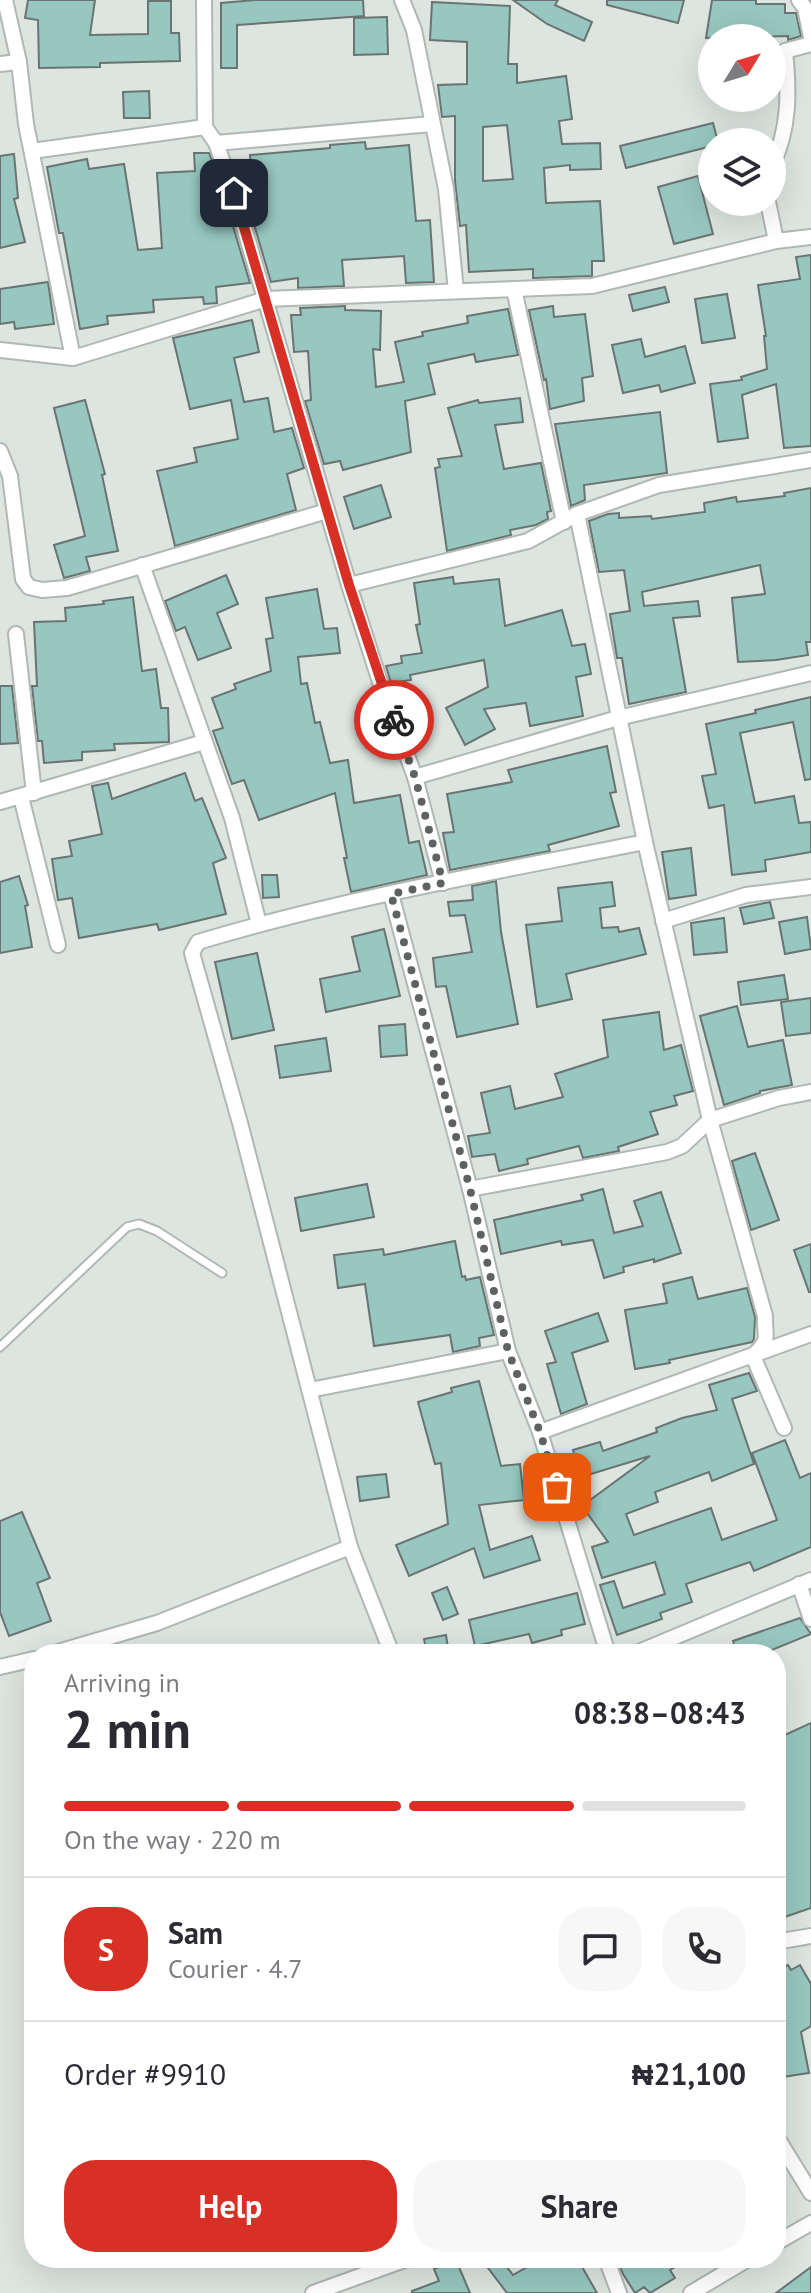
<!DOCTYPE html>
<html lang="en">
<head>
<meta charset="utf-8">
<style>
  body { margin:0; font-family:"PT Sans",sans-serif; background:#f7f7f7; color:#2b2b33; height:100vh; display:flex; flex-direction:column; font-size:30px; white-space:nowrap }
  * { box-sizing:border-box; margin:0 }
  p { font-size:26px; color:#7c7c81 }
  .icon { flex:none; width:44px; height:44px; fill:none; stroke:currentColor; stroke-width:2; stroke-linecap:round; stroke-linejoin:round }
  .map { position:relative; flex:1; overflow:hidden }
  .sheet { position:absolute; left:24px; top:1644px; width:762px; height:624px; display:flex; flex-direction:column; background:#fff; border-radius:32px; box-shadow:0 8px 32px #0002 }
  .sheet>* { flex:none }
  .needle { width:52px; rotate:52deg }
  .buttons { position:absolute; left:698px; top:24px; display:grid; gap:16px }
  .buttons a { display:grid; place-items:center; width:88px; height:88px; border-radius:50%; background:#fff; box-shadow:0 8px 32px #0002; font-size:40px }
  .pin { position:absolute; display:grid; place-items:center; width:68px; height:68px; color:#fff; margin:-34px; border-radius:16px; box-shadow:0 4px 12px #0006 }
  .courier { position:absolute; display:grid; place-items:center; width:80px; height:80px; margin:-40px; border:6px solid #d93025; border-radius:50%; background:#fff; color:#222; box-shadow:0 2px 10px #0007 }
  .summary em { font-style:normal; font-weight:800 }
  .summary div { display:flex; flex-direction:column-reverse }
  .summary { display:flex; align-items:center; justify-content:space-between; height:136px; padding:0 40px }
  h1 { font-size:52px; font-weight:800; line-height:60px }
  .bar { display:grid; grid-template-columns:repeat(4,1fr); gap:12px 8px; align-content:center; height:96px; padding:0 40px }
  .bar i { height:10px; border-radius:6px; background:#e1e1e2 }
  .bar .active { background:#d93025 }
  .bar p { grid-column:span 4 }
  .line { display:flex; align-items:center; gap:20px; padding:0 40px; border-top:2px solid #e1e1e2 }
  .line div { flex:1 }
  .round { display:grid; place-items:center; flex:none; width:84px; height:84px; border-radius:32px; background:#f7f7f7 }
  .button { display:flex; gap:16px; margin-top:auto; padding:16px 40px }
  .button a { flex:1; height:92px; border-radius:32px; background:#d93025; color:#fff; font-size:32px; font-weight:800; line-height:92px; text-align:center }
  .button a+a { background:#f7f7f7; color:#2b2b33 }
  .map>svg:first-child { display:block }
</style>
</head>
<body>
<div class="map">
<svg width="811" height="2293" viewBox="0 0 811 2293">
  <rect width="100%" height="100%" fill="#dde5e0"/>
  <g fill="#97c7be" stroke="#6a7472" stroke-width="2" fill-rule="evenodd">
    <polygon points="28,0 95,0 90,35 148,34 148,1 171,1 171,33 179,33 180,61 100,63 100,67 39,68 38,20 25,18"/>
    <polygon points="255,0 363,0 364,16 237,25 237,68 221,68 221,3"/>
    <polygon points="513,0 558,0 555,5 592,22 584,41 547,24"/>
    <polygon points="607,0 684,0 678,23 607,5"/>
    <polygon points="712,0 756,0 756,4 785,4 785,13 796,13 801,36 788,40 788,36 706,38"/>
    <path d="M432,2L510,6L508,64H517V83L566,76L572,119L559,121L562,144L600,143L601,169L570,170V165L544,168L546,203L600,201L604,261H592V276L533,278V269L469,272L466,225L460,226L455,181V116L442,117L438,85L467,84V42L430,40ZM507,125L513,179L483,181V127Z"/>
    <polygon points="387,17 388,54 354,55 354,18"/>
    <polygon points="149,91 150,118 124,118 123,92"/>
    <polygon points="713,123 718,142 712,142 712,146 626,168 620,146"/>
    <polygon points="365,142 366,149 409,145 416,221 430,220 434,282 406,283 404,256 342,260 344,286 298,288 298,278 271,282 253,221 255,221 250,155 330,148 330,145"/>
    <polygon points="194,153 209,153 214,166 215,189 222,188 225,197 226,224 232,223 250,283 216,287 217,303 204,304 203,297 153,300 154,312 107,316 108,324 80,329 63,233 59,233 47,167 87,159 89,169 124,164 138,250 162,248 157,173 195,171"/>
    <polygon points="14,154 18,198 14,199 25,242 0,248 0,156"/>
    <polygon points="698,176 713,234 674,244 658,187"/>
    <polygon points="811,255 811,446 784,448 776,384 742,395 748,438 718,442 710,384 742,380 741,377 767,369 764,336 766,336 758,285 800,279 796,257"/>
    <polygon points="48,282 54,324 15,329 14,322 0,324 0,289"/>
    <polygon points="665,287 669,302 633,311 629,295"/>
    <polygon points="727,294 735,338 702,343 695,299"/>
    <polygon points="345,306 345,310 381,311 380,350 373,349 376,387 404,382 395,342 423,336 422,332 468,323 467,316 508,309 518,355 476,362 474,354 428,364 435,394 405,401 411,452 343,470 340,461 324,464 305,401 311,400 308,351 294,352 291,315 301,315 300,308"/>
    <polygon points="553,306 554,317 585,314 593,376 582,378 584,401 550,409 546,379 544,380 529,310"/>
    <polygon points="252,320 259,352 234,358 244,402 268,398 274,432 292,428 304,468 287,474 296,510 175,546 157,471 197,462 194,448 238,439 231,400 190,409 173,338"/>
    <polygon points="641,339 645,357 685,346 695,383 661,392 659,385 623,393 612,345"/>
    <polygon points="520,398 523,422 495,425 504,469 541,463 551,511 547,512 548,519 536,525 510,530 511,535 447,551 435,468 440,467 438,459 462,456 448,408 478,400 479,403"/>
    <polygon points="85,400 105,474 102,475 118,551 86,557 90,571 64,578 54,545 85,536 54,408"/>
    <polygon points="660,412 667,473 584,485 585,500 571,506 555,424"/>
    <polygon points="381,485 391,517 354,529 344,497"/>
    <polygon points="811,488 811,642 806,642 808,655 776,660 738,662 732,598 765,594 760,565 642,592 644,606 698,601 700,616 673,618 686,692 629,704 622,658 617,658 610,614 630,611 624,570 599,572 589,521 608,514 619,513 619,518 651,516 652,519 705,512 704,503 736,497 737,502 785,496 784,493"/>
    <polygon points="226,575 238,604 217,613 231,648 198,660 185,627 176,631 165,601"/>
    <polygon points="453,577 454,584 499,579 505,626 562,610 572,646 585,644 591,674 576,677 583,716 530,726 526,703 484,709 495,729 465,745 446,708 488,687 484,660 410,675 411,680 391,683 386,666 402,663 401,656 422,653 416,625 420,624 414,583"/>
    <polygon points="317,589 324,629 337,628 340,653 298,657 301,684 307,683 315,723 320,722 330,763 348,760 354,803 400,795 409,843 419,841 427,875 351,892 344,858 347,858 335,793 259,820 244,780 232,784 213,731 223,728 212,698 236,689 234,684 271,671 266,639 273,638 266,598"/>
    <polygon points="133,597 142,671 156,669 161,708 168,708 169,742 114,744 115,750 82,752 82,760 44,763 42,741 38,741 32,686 37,686 34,622 66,621 65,608 104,604 103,601"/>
    <polygon points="0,686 12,686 18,743 0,744"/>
    <polygon points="811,697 811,779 805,780 793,722 740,733 755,803 794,796 799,823 811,822 811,852 765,860 766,871 732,875 724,805 709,808 702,776 716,774 706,724 756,713 755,710"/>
    <polygon points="607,746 616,792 610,793 619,826 548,845 550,851 450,870 443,833 454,832 447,794 512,782 508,770"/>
    <polygon points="185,773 195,801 202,798 226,858 213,863 226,914 159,930 157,924 79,938 72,898 58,900 52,859 72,856 69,841 102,834 92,786 108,783 112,799"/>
    <polygon points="691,848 696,895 669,899 662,852"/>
    <polygon points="262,875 277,875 279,897 263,898"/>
    <polygon points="19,876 28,905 25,906 32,947 0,953 0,882"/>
    <polygon points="496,881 501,932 518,1024 457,1037 446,986 436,987 433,958 472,952 465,915 450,916 448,902 473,900 472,886"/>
    <polygon points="612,882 615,906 600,908 602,928 618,927 619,932 639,928 646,954 566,974 572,999 537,1007 526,925 562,921 558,888"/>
    <polygon points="770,902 774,918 744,924 740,908"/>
    <polygon points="807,917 811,949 785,954 779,922"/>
    <polygon points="724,918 727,952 694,955 691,923"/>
    <polygon points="384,929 400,996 326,1012 320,979 360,971 352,937"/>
    <polygon points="257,953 274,1030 232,1039 215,962"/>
    <polygon points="784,975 788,999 741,1005 738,982"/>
    <polygon points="811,998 811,1033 786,1036 781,1002"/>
    <polygon points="737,1006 748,1047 783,1040 792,1085 760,1091 760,1093 724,1105 700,1016"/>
    <polygon points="659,1012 664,1050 681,1045 693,1091 674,1096 677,1105 650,1112 658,1134 618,1147 619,1151 583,1158 579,1146 527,1159 528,1164 499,1171 495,1154 472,1157 468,1136 490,1133 481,1093 510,1086 515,1109 563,1097 555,1074 608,1057 603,1020"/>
    <polygon points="405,1024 407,1055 381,1057 379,1026"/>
    <polygon points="326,1038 331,1071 280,1078 275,1046"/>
    <polygon points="755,1153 779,1220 751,1230 732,1161"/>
    <polygon points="367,1184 374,1217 301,1231 295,1198"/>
    <polygon points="603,1189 614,1233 643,1226 634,1201 661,1192 681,1253 654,1262 654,1259 623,1267 624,1272 604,1278 593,1240 562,1245 561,1241 501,1254 494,1220 583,1200 581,1195"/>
    <polygon points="455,1241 462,1277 465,1276 466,1280 480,1277 494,1335 479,1338 480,1346 453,1352 450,1335 374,1346 365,1284 338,1288 334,1255 383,1249 384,1255"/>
    <polygon points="811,1244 811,1292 809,1292 794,1250"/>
    <polygon points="692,1277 698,1299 747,1288 755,1317 754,1339 752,1342 669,1360 670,1363 635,1369 625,1310 667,1303 663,1284"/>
    <polygon points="598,1313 608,1341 572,1353 587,1404 561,1414 547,1364 556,1362 545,1331"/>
    <polygon points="749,1373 757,1391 732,1399 754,1464 712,1481 709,1472 655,1492 658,1502 626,1514 634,1535 711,1508 722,1540 777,1520 752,1453 785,1440 800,1478 811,1473 811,1547 754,1571 750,1562 686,1584 692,1602 660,1613 662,1619 617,1635 600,1585 614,1581 623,1608 665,1594 655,1562 602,1578 592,1547 608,1542 582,1506 650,1456 581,1477 573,1450 600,1442 603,1451 657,1432 656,1428 682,1418 717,1410 709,1385"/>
    <polygon points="479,1381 501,1466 520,1464 524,1500 479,1505 490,1550 532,1536 540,1560 484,1578 474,1548 409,1576 396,1545 448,1524 441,1463 435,1464 418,1402 452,1392 451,1388"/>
    <polygon points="386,1474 389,1497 360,1501 357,1477"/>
    <polygon points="22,1512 50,1578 37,1583 51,1621 9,1636 0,1612 0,1521"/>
    <polygon points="447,1587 458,1614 443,1620 432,1593"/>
    <polygon points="577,1593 585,1624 561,1630 562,1635 532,1643 529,1634 475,1646 469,1620"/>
    <polygon points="800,1618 811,1634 762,1654 737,1654 733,1641"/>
    <polygon points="446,1635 449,1654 427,1654 424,1639"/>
    <polygon points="811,1723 811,1908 776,1920 776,1739"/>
    <polygon points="788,1965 791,1970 800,1965 811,1984 811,2026 801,2032 809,2073 776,2078 776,1973"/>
    <polygon points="494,2258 500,2258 513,2275 543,2258 556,2258 561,2266 577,2258 597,2293 507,2293 485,2264"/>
    <polygon points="634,2258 691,2258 670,2270 675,2278 650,2293 644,2287 635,2293 623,2274 620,2267"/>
    <polygon points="456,2260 470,2293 412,2293 412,2291 439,2281 434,2269"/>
    <polygon points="811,2267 811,2293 776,2293"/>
  </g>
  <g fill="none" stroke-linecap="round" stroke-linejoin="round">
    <g stroke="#b0b8b3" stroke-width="11">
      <polyline id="lane" points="0,1347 127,1227 139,1224 157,1231 222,1273"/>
    </g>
    <g stroke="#b0b8b3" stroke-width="18">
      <g id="street">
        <polyline points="5,0 19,62 26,124 73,358"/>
        <polyline points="204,0 205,127 216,143 234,193 349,585 381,685 415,777 443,883"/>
        <polyline points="402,0 414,30 446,189 456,291"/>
        <polyline points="799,0 805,8 811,37"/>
        <polyline points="0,64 19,62"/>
        <polyline points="216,143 432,124"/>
        <polyline points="32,151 205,127"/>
        <path d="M772,165C790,129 789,90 785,51L811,44"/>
        <polyline points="768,202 776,241"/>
        <polyline points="514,289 564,522"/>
        <polyline points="0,350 73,358 266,299 592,286 776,241 811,237"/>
        <polyline points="0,451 10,476 23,579 29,587 42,590 67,588 327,511"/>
        <path d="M577,514L645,842L710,1120L765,1316C764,1339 772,1337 753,1356L784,1428"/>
        <polyline points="142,565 232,818 259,924"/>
        <polyline points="349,585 528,541 577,514 659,485 811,460"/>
        <polyline points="16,634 34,793"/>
        <polyline points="415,777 618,718 811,673"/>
        <polyline points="21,797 58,945"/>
        <polyline points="0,802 204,742"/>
        <polyline points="391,894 470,1189 508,1351 540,1432 608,1654"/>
        <polyline points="663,921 746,895 811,887"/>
        <polyline points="470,1189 667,1152 682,1146 710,1120 779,1098 811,1092"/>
        <polyline points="310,1390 508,1351"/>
        <polyline points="540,1432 811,1334"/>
        <polyline points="799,1584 811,1619"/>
        <polyline points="51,1654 157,1623 350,1547"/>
        <path d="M392,1654L350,1547L240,1123L192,953L198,942C344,898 495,872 645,842"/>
        <polyline points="634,1654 811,1580"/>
        <polyline points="0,1667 34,1659"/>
        <polyline points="776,1942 811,1936"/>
        <polyline points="776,2136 811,2193"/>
        <polyline points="776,2243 811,2223"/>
        <polyline points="606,2258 619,2293"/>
        <polyline points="313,2293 410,2258"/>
        <polyline points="691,2293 750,2258"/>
      </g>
    </g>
    <use href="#lane" stroke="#fff" stroke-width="7"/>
    <use href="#street" stroke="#fff" stroke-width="14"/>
  </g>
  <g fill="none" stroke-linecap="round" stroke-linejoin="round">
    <polyline stroke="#5e6260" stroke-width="8" stroke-dasharray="0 14.4" points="394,720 415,777 443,883 391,894 470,1189 508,1351 540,1432 557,1487"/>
    <polyline stroke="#d93025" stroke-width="10" points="234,193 349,585 394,720"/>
  </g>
</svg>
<div class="buttons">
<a><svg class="needle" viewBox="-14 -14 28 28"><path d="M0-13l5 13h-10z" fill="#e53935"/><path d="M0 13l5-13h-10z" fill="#7c7c81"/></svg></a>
<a><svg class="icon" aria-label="layers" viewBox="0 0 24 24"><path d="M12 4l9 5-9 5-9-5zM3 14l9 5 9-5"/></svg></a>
</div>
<div class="pin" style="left:557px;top:1487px;background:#ea580c"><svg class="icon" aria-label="bag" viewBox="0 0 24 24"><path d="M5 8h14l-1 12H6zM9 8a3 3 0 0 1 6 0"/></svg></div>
<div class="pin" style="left:234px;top:193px;background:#1f2937"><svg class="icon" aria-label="home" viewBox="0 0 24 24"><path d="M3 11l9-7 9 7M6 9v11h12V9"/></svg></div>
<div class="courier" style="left:394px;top:720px"><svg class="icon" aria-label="bike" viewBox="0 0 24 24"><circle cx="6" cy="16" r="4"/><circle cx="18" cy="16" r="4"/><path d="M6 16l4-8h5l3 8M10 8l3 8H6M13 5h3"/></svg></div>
<section class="sheet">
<div class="summary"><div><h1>2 min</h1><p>Arriving in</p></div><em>08:38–08:43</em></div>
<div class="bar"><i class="active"></i><i class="active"></i><i class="active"></i><i></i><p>On the way · 220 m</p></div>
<div class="line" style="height:144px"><b class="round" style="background:#d93025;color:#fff">S</b><div><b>Sam</b><p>Courier · 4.7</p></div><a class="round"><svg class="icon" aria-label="chat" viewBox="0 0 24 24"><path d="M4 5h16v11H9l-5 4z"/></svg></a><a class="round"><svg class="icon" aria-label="phone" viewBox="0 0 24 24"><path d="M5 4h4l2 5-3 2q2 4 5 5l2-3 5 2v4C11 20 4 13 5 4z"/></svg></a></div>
<div class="line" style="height:104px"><div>Order #9910</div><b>₦21,100</b></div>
<div class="button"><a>Help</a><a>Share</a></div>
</section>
</div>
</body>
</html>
